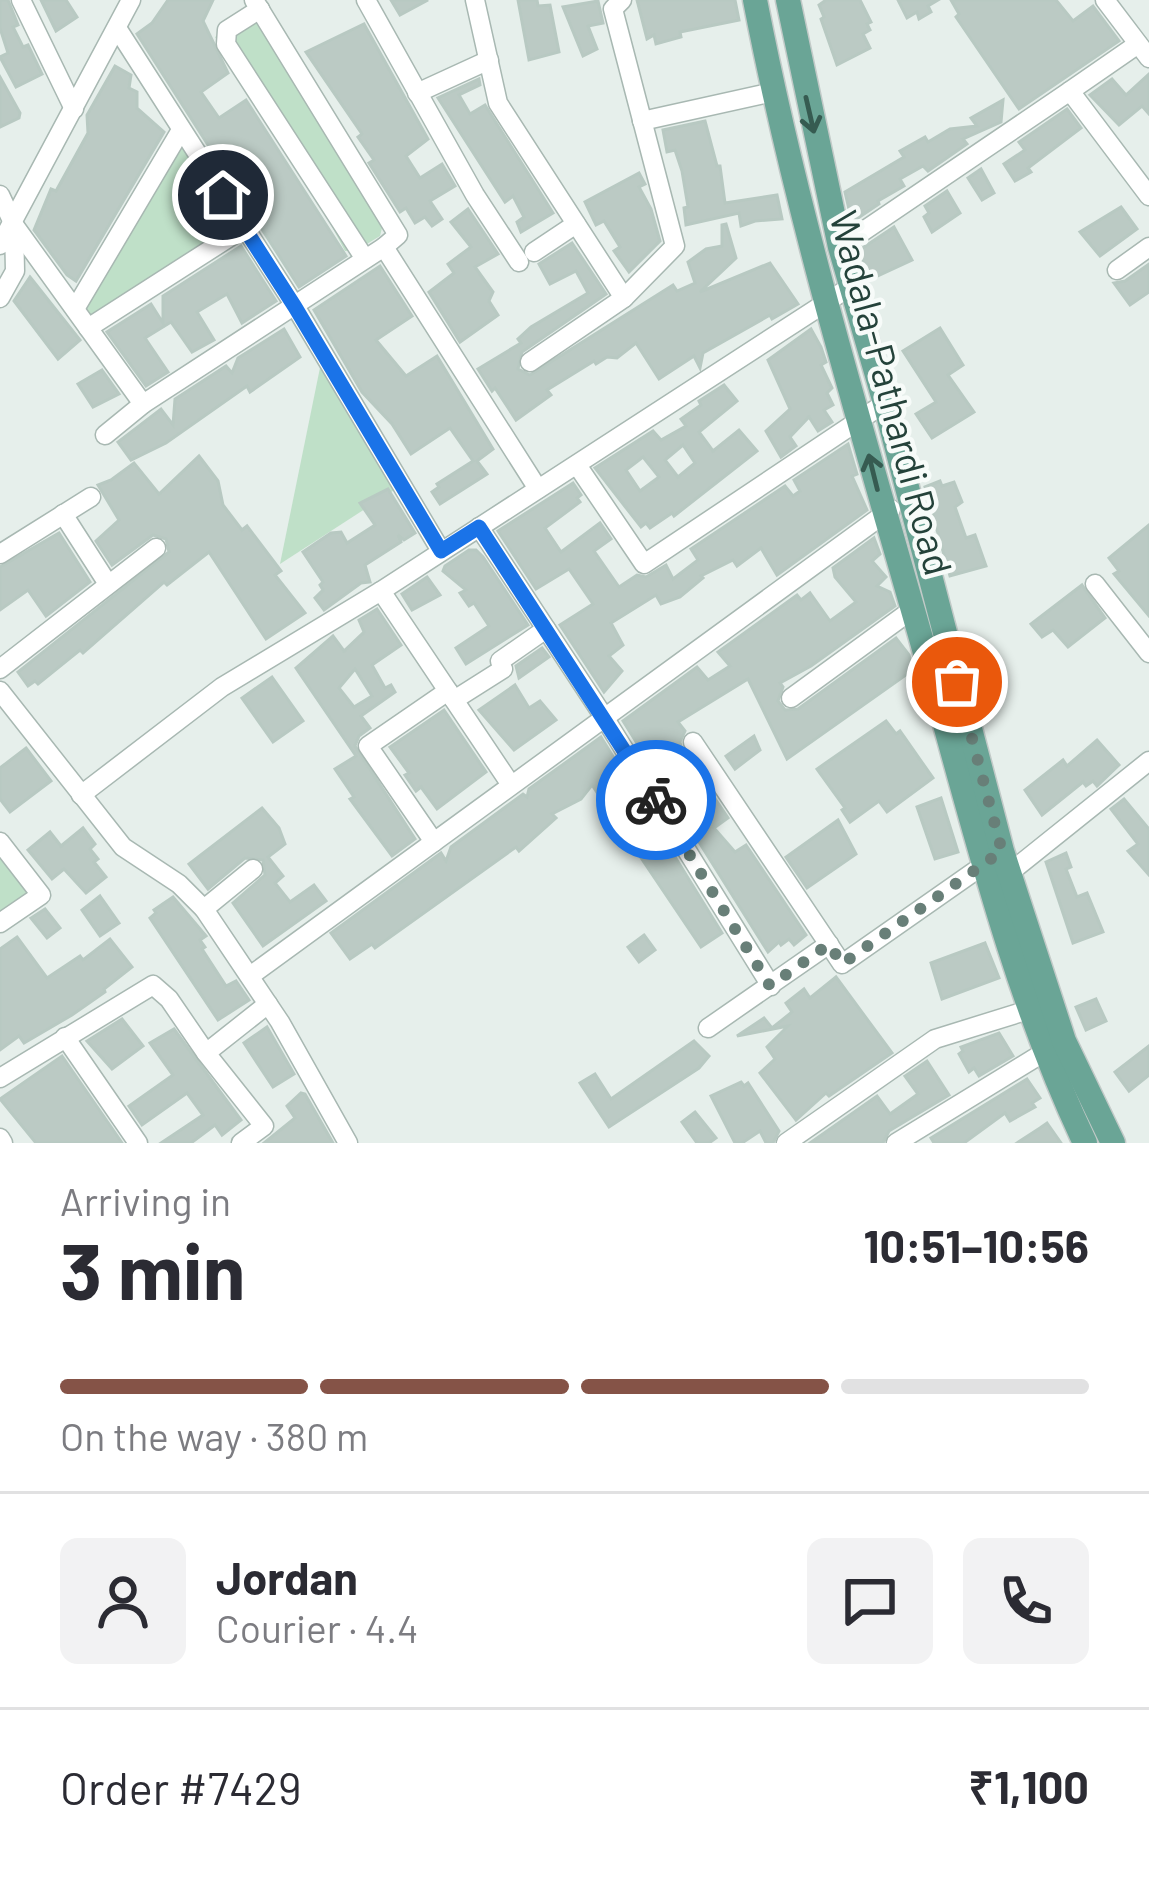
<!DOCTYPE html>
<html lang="en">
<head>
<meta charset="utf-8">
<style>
  body { margin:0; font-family:Barlow,sans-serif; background:#f2f2f3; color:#2b2b33; height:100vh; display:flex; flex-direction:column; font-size:45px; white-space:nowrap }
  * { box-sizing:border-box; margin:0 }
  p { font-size:39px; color:#7c7c81 }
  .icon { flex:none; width:66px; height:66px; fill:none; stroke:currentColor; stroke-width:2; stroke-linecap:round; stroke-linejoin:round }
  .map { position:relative; height:1143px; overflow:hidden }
  .side { display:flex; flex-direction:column; background:#fff; flex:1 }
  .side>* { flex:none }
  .pin { position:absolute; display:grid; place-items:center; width:102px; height:102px; color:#fff; margin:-51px; border:6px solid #fff; border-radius:50%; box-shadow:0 3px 12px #0007 }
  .courier { position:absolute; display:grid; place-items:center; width:120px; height:120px; margin:-60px; border:9px solid #1a73e8; border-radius:50%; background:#fff; color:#222; box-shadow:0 3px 15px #0007 }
  .head em { font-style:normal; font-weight:700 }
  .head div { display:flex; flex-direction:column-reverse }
  .head { display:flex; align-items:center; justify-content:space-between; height:204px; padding:0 60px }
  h1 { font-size:78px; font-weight:700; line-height:90px }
  .bar { display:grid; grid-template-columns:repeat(4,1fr); gap:18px 12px; align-content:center; height:144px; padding:0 60px }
  .bar i { height:15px; border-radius:9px; background:#e1e1e2 }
  .bar .selected { background:#855347 }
  .bar p { grid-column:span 4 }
  .line { display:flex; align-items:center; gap:30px; padding:0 60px; border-top:3px solid #e1e1e2 }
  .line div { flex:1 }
  .round { display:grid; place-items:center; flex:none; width:126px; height:126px; border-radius:18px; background:#f2f2f3 }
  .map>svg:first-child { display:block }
</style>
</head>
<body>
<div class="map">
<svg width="1149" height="1143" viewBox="0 0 1149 1143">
  <rect width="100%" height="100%" fill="#e6efeb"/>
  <g fill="#bfe0c8">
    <polygon points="253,11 382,228 380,236 357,250 345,251 298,163 215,37"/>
    <polygon points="181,130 244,228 88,328 75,309"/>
    <polygon points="323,353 402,485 280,564"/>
    <polygon points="0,851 41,895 0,923"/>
  </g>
  <g fill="#bbcac4" stroke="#b8c9c2" stroke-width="3" fill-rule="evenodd">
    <polygon points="0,0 8,0 18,25 13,27 23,47 28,45 42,74 16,87 0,57 8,53 0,28"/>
    <polygon points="41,0 66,0 77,17 56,31"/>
    <polygon points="168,0 213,0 203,21 228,73 201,92 219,118 246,100 346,256 299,287 137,34 152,23"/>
    <polygon points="391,0 428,0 400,15"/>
    <polygon points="518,0 537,0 538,6 550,5 559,52 529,60"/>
    <polygon points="637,0 735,0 739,20 680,32 681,37 656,44 654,35 647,39"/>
    <polygon points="826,0 860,0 871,22 867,24 870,30 863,34 870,48 837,65 821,19 824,17 819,5"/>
    <polygon points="898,0 938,0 928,6 931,12 919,19 917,12 907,18"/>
    <polygon points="951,0 1056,0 1073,21 1093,6 1119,41 1019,109 956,17 959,14"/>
    <polygon points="598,1 603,23 588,26 597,49 583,56 563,7"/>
    <polygon points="364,24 428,139 406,156 420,178 442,164 455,186 430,201 442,219 432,226 425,217 415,223 406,208 400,212 369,163 374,160 358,137 362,134 306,52"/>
    <polygon points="115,66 131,75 129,88 137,92 137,108 164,132 76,281 67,275 34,230 51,189 56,191 88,133 87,115"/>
    <polygon points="1149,74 1149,114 1142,106 1119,125 1090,95 1112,79 1126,95"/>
    <polygon points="0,77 20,113 19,118 0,127"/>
    <polygon points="479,79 480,85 459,95 470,114 485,105 553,213 521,232 517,222 524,217 513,196 505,202 438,98"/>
    <polygon points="1003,100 1001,122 963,139 967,144 928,171 923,166 900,179 904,186 878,201 879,204 852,222 845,192 904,157 900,151 925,137 928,142 950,129 977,126 971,118"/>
    <polygon points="1067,109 1081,128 1028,168 1031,172 1015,181 1004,164 1025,150 1019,142"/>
    <polygon points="705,121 717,166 720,166 725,203 777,195 782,219 755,221 741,226 739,213 686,225 684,208 688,207 682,171 675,150 667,152 663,130"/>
    <polygon points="981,169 994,193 982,200 968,178"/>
    <polygon points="639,173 645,184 639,187 651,209 660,241 629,272 614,251 620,247 604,221 596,225 585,202"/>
    <polygon points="947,191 960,213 932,232 924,217 929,213 925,206"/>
    <polygon points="1121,207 1137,229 1100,256 1080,232"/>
    <polygon points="468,209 498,254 475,267 493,292 489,301 498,315 460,342 429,292 454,273 448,264 471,247 451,222"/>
    <polygon points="726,224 736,258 700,292 770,263 798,304 772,319 770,315 703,353 700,368 694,356 659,379 636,343 617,358 607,357 596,364 594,361 547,390 551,395 516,420 495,388 492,391 478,369 521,343 518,339 531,327 588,293 576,271 550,284 539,264 572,243 606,294 522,352 518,369 530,375 673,285 677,291 695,283 688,262 706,249 722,246 722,225"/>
    <polygon points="894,227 912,260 871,279 858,251"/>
    <polygon points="241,246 276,301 242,323 227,294 197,312 214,340 192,352 171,322 145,338 168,372 146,386 107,332 151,304 163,323 163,296"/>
    <polygon points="1149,264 1149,292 1130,305 1114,283 1125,281"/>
    <polygon points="380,266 412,316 376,340 406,376 437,356 493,449 477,461 487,474 440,504 432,492 439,487 437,484 473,461 450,428 411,454 392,424 362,392 314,310"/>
    <polygon points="30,277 80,340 58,359 14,301"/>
    <polygon points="940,328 963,365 948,375 974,412 932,438 916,414 936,402 903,351"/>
    <polygon points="284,329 300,357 250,392 247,386 166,443 131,460 118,442 161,409 173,425 175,399 226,366 232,373 238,358"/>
    <polygon points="811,329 821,347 826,362 821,365 832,388 827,393 833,405 824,410 832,422 818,431 809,417 790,437 796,446 781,457 766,431 790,409 768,360"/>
    <polygon points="102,370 119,394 93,407 78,384"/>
    <path d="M724,385L737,401L699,432L713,451L739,430L757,451L674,516L672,513L650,528L646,523L641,527L595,468L653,431L661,440L686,426L681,419L701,405L699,401ZM683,445L695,463L678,477L665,460ZM643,457L659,477L640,491L626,470Z"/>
    <polygon points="848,444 857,474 852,476 867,510 777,575 761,548 737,566 733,560 701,576 703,578 680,597 661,604 656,595 611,623 623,645 609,656 622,671 604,692 560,625 593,604 569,569 536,589 498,531 573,483 581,495 577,498 580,502 545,528 561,552 600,523 611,539 594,551 619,587 637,575 646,577 666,565 673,579 698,560 691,549 785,486 793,496 800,491 794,480"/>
    <polygon points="199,456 218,481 223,505 242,530 247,526 281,571 275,575 305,613 266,639 209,552 167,585 164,582 83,653 80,650 38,684 35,681 28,686 18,672 169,552 166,539 153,535 112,565 96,541 119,520 98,485 111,480 134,463 159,494"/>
    <polygon points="940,481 942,486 954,482 962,502 955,507 966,538 975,535 986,566 950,576 925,487"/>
    <polygon points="388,489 415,533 404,540 398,535 401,542 365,565 370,582 361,583 324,610 315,598 323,590 320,585 323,582 303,552 331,533 341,532 347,543 375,525 360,503"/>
    <polygon points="1149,525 1149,616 1114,574 1119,571 1109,558"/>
    <polygon points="59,533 90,582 46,616 28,590 0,610 0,567"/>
    <polygon points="874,538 880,554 872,561 886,577 877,586 890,592 895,606 811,666 780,683 783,687 778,701 785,710 798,709 896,638 909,655 913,670 787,759 748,679 678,722 685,731 680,742 682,750 728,818 714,828 735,852 746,845 806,935 794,945 789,939 781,945 779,942 768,952 623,721 697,667 708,680 730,666 718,652 797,595 801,600 810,593 830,621 856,602 835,577 833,568"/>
    <polygon points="469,550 476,550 483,557 528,625 466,664 456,648 489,626 474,603 469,606 460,593 466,590 443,571 445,566"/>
    <polygon points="427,577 440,595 412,610 402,594"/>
    <polygon points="1082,585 1105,618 1068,647 1053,630 1042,637 1031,624"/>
    <path d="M377,609L401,645L372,665L385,688L391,685L395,692L361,716L370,728L359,736L355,746L415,839L392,856L350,799L354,797L335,769L356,756L296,668L333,636L344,651L364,632L359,620ZM355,669L372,696L354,707L339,688Z"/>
    <polygon points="542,648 549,657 519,678 516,666"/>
    <polygon points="272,677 303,721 273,742 242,698"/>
    <polygon points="515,685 529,708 540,701 556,720 514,750 479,710"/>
    <polygon points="444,710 486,772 437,809 421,787 416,791 405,775 409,773 390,747"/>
    <polygon points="886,721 896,734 900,731 933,778 887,812 879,801 850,822 842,810 845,808 817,769"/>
    <polygon points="754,736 760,750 735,769 726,756"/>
    <polygon points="601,737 722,933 701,947 592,785 581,799 552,814 556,818 519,851 516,847 375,948 372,944 350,959 331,933 441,853 446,861 451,847 523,794 527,797 529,789"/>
    <polygon points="1097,740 1119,765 1097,786 1093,781 1086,786 1083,782 1042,815 1025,790 1063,760 1067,766"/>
    <polygon points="26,748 51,781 10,812 0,799 0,768"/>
    <polygon points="941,798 958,852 935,859 917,807"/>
    <polygon points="1124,799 1149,829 1149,875 1128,851 1138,844 1111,809"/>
    <polygon points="262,808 279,828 285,844 268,857 283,876 275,883 290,902 314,885 326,901 263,946 233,903 265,875 263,860 245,858 208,889 189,864"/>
    <polygon points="838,820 856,854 807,888 786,857"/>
    <polygon points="83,828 95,844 90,849 98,859 94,862 106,877 86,893 64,869 52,879 28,850 50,832 61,846"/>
    <polygon points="1066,853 1071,867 1066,869 1077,897 1087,893 1103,932 1073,943 1046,862"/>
    <polygon points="100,896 119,923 100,936 82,910"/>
    <polygon points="173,897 206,936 200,940 205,947 202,949 226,986 236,981 249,1000 218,1020 150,918 156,913 154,910"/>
    <polygon points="45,909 60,928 47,938 31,918"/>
    <polygon points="644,935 655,950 639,962 628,947"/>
    <polygon points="17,937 47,978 80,956 83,960 110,939 132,967 104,989 105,992 72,1015 24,1043 19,1036 0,1050 0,949"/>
    <polygon points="985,943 999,978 942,999 931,963"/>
    <polygon points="836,977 892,1053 829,1096 826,1093 796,1120 760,1073 775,1059 767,1047 788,1026 737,1036 764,1018 772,1028 792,1012 786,1003 804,989 810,998"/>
    <polygon points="1096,999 1106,1021 1086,1030 1076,1007"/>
    <polygon points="122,1019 143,1046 112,1069 87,1041"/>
    <polygon points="267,1027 294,1074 273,1087 244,1043"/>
    <polygon points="174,1029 241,1120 222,1135 215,1125 191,1143 161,1143 203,1115 187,1093 142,1125 129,1106 173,1075 150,1043"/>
    <polygon points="999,1033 1013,1056 979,1076 974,1068 969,1072 959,1054 963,1051 961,1047"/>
    <polygon points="694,1041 709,1056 699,1068 609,1127 580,1083 595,1074 611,1099"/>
    <polygon points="1149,1046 1149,1075 1129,1091 1115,1072"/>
    <polygon points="62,1056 118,1137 122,1143 36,1143 0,1099"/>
    <polygon points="927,1061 949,1095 889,1131 883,1143 810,1143 877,1096 890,1114 918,1094 905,1076"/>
    <polygon points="1027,1079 1040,1098 1032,1103 1035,1107 1010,1121 1005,1113 964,1143 934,1143 931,1138"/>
    <polygon points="741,1082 744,1086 748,1083 779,1131 773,1143 766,1143 760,1131 742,1143 735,1143 711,1096"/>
    <polygon points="301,1093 305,1094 333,1143 264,1143 295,1118 287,1106"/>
    <polygon points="695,1112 716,1138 709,1143 697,1143 682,1122"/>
    <polygon points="1047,1123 1061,1143 1017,1143 1040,1128"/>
  </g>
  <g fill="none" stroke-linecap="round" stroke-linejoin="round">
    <g stroke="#a8b8b2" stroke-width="21">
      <g id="minor">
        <polyline points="21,0 74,109"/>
        <polyline points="254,0 398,235 384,247"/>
        <polyline points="366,0 475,195 519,262"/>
        <polyline points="475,0 498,103 624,298"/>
        <polyline points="1105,0 1149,58"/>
        <polyline points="260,9 227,30 226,44 365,259"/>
        <polyline points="117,28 295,306 441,551"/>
        <polyline points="1070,91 1138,44"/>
        <polyline points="417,93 489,60"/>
        <polyline points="642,121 773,92"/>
        <polyline points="0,195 14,225 143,404"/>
        <polyline points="0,245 131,0"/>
        <polyline points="840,247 1070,91 1149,196"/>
        <polyline points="534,252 576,224"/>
        <polyline points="1117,270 1149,247"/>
        <polyline points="0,298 15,271 14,225"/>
        <polyline points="75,309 181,130"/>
        <polyline points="88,328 244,228"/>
        <polyline points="530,362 624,298 675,246 613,9 622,0"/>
        <polyline points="105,435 143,404 384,247 538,489"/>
        <polyline points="577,465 644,564 885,403"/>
        <polyline points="63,514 108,584"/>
        <polyline points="479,527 604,717 771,986"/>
        <polyline points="0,554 91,497"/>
        <polyline points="1095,584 1149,653"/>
        <polyline points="381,591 511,785"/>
        <polyline points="500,661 546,629"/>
        <polyline points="0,669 156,548"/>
        <polyline points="0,691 123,847 179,884 204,909 280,1022 348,1143"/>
        <polyline points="791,698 913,609"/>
        <polyline points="454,700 503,669"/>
        <polyline points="693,742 842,964 992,859"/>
        <polyline points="81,795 222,687 381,591 850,287"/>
        <polyline points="0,842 41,895 0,923"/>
        <polyline points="434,842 368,746 448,691"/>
        <polyline points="1003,878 1149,761"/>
        <polyline points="204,909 253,869"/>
        <polyline points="250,976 891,509"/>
        <polyline points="708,1028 829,944"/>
        <polyline points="65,1037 138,1143"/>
        <polyline points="206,1053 264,1126 241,1143"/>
        <polyline points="0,1078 153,985 169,999 206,1053 268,1004"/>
        <polyline points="0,1138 3,1143"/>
        <polyline points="786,1143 935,1039 1038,1007"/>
        <polyline points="896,1143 1056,1045"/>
      </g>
    </g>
    <g stroke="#c2cac8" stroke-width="27">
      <g id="major">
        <path d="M755,0C797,217 862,430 922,642C970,810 1010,985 1085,1143"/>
        <polyline points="788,0 840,247 885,403 1002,851 1064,1041 1113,1143"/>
      </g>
    </g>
    <use href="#minor" stroke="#fff" stroke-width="18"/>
    <use href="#major" stroke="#6aa596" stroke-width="24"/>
  </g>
  <defs><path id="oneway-shaft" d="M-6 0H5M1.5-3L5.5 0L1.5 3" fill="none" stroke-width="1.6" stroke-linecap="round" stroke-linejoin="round" transform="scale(3)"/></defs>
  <g stroke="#365b51">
    <use href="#oneway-shaft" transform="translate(810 115) rotate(77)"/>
    <use href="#oneway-shaft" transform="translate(873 472) rotate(-104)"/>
  </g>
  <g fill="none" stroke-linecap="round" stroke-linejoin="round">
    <polyline stroke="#687f78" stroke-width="12" stroke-dasharray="0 21.6" points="656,800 770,986 829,944 842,964 1002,851 957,682"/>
    <polyline stroke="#1a73e8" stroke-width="15" points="223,195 295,307 441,551 479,527 656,800"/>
  </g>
  <g text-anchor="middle" stroke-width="9" stroke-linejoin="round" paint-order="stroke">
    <g font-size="39" fill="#24423a" stroke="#f7fbf9">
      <text transform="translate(891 393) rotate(75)" y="14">Wadala-Pathardi Road</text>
    </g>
  </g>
</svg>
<div class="pin" style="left:957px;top:682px;background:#ea580c"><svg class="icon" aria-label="bag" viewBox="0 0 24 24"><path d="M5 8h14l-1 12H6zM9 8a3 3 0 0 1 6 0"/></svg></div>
<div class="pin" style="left:223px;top:195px;background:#1f2937"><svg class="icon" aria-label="home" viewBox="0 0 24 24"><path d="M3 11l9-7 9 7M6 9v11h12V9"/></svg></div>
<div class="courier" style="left:656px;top:800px"><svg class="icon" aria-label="bike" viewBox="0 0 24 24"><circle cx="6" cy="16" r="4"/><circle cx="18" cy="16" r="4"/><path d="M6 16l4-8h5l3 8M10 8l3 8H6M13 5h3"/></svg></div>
</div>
<section class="side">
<div class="head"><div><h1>3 min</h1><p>Arriving in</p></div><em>10:51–10:56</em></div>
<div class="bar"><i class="selected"></i><i class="selected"></i><i class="selected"></i><i></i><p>On the way · 380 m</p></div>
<div class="line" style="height:216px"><a class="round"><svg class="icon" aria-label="person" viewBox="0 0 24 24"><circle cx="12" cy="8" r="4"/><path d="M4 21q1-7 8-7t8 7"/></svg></a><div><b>Jordan</b><p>Courier · 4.4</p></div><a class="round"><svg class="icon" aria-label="chat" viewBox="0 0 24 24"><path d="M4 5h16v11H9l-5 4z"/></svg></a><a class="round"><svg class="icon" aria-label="phone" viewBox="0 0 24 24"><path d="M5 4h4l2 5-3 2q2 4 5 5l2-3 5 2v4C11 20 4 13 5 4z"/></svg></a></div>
<div class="line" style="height:156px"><div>Order #7429</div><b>₹1,100</b></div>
</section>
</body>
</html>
